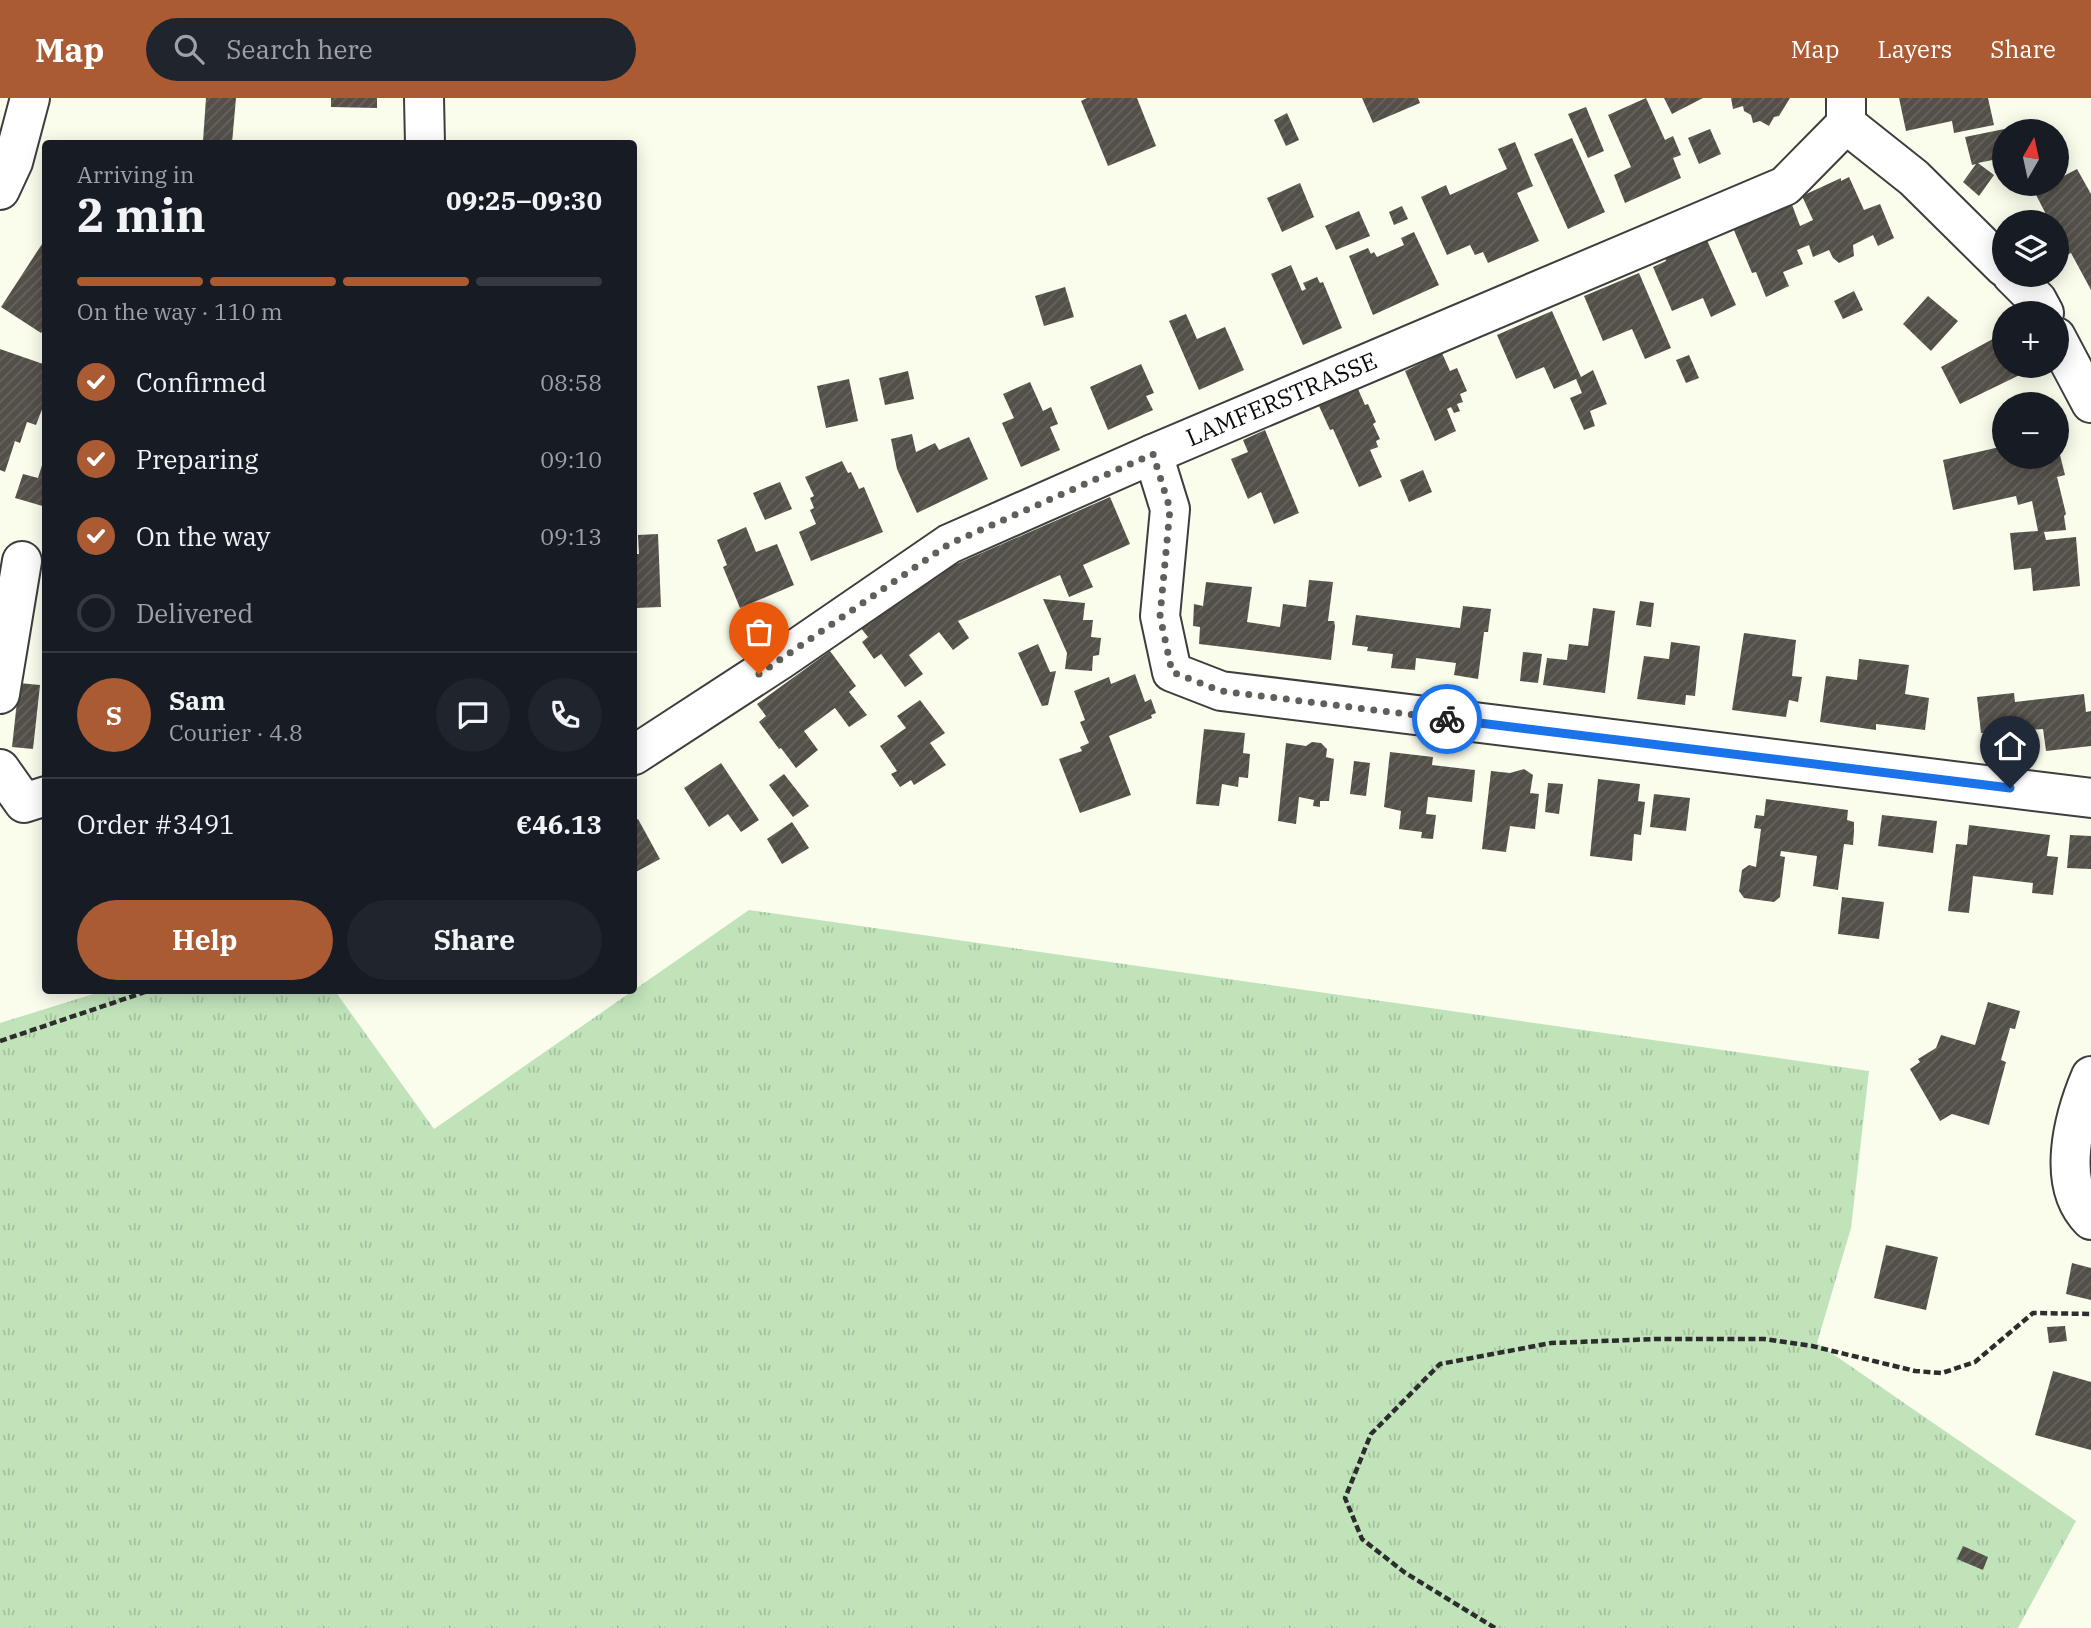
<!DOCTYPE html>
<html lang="en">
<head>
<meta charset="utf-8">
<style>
  body { margin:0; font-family:"IBM Plex Serif",serif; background:#20242c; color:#f1f3f6; height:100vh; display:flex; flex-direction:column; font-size:26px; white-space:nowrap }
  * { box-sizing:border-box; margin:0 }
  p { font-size:23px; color:#9ea1a6 }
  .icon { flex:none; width:38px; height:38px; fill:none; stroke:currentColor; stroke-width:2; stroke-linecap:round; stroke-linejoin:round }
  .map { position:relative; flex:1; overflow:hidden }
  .panel { position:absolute; left:42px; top:42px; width:595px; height:854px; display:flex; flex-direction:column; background:#171b24; border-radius:7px; box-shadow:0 4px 18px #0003 }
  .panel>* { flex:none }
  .needle { width:46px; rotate:9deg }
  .buttons { position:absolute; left:1992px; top:21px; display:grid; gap:14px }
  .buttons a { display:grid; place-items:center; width:77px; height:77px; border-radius:50%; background:#171b24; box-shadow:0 4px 18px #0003; font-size:35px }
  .pin { position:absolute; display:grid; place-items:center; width:60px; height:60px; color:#fff; margin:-72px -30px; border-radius:50% 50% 50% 0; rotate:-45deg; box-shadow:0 0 7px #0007 }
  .pin .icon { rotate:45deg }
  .courier { position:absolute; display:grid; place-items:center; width:70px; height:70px; margin:-35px; border:5px solid #1a73e8; border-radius:50%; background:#fff; color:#222; box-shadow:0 2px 9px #0007 }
  .headline em { font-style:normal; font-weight:700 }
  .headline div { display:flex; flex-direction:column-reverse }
  .headline { display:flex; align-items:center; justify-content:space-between; height:119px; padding:0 35px }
  h1 { font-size:46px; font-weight:700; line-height:52px }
  .bar { display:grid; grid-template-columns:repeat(4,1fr); gap:10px 7px; align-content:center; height:84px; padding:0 35px }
  .bar i { height:9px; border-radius:5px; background:#363941 }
  .bar .on { background:#ab5b34 }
  .bar p { grid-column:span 4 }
  .line { display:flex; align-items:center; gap:18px; padding:0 35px; border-top:2px solid #363941 }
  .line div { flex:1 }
  .round { display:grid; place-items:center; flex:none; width:74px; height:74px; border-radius:37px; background:#20242c }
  ol { padding:0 35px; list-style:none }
  li { display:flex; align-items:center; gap:21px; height:77px }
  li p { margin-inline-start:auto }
  li .icon { padding:7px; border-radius:50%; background:#ab5b34; color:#fff; stroke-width:4 }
  li:last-child { color:#9ea1a6 }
  li i { width:38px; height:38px; border:4px solid #363941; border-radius:50% }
  .action { display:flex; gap:14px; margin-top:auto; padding:14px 35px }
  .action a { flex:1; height:80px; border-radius:42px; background:#ab5b34; color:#fff; font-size:28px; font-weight:700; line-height:80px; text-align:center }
  .action a+a { background:#20242c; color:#f1f3f6 }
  header { display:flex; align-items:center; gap:42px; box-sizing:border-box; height:98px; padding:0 35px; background:#ab5b34; color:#fff }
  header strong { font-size:33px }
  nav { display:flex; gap:38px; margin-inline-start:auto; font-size:24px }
  .search { width:490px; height:63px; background:#20242c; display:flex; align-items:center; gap:18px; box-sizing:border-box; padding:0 24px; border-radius:38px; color:#9ea1a6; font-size:26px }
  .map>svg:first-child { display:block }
</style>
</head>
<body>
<header>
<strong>Map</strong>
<div class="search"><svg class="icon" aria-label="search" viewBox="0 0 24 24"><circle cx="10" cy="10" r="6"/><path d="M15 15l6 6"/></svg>Search here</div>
<nav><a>Map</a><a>Layers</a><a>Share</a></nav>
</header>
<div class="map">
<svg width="2091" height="1530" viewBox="0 0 2091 1530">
  <defs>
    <pattern id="grass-tufts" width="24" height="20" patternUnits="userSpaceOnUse" patternTransform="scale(1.75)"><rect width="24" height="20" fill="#c0e3ba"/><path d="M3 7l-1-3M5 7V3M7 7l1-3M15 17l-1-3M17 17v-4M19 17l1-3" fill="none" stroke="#a4c19f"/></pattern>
    <pattern id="building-hatch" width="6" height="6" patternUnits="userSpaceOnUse" patternTransform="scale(1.75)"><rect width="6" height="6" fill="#535049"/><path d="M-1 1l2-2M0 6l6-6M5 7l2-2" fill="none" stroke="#67645f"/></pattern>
  </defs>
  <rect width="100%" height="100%" fill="#fafdec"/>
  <polygon fill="url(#grass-tufts)" points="749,812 1869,973 1851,1130 1817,1245 2076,1423 2018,1530 0,1530 0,925 103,893 335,893 434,1031"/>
  <g fill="url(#building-hatch)">
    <polygon points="206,0 236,0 232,45 203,43"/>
    <polygon points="331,0 377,0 377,10 331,9"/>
    <polygon points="1087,0 1137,0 1156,48 1108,68 1081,3"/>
    <polygon points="1362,0 1418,0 1420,5 1373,25"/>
    <polygon points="1646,0 1665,42 1673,38 1681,57 1673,60 1681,80 1625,105 1614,77 1631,69 1608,17"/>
    <polygon points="1664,0 1703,0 1672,16"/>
    <polygon points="1731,0 1790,0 1779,18 1774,19 1769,28 1760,23 1753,25 1751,17 1744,13 1743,8 1733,11"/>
    <polygon points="1899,0 1988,0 1994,27 1954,35 1952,23 1906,33"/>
    <polygon points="1586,9 1604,53 1588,60 1568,16"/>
    <polygon points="1287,15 1299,42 1286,48 1274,22"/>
    <polygon points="2024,27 2026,33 2004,33 2002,60 1978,65 1994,77 1979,98 1963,84 1976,66 1972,67 1965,39"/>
    <polygon points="1710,31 1721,56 1699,66 1688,40"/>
    <polygon points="1572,40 1605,114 1568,131 1534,56"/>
    <polygon points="1515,44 1533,88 1517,95 1539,143 1488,165 1483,154 1475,157 1470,147 1447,157 1421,99 1446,87 1450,97 1507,71 1498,51"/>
    <polygon points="2077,71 2091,96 2091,192 2071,155 2067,157 2056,137 2056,124 2050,124 2034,93 2048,86 2056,86 2056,82"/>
    <polygon points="1849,79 1864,112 1880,106 1894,140 1878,148 1873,137 1853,147 1854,158 1839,165 1833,160 1829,152 1813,159 1809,147 1797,152 1803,166 1783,174 1789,188 1766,199 1756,174 1752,175 1733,130 1791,104 1800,128 1813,122 1802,98 1841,80 1841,83"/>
    <polygon points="1300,85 1314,119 1282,134 1267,100"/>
    <polygon points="1402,108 1408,121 1394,127 1389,114"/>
    <polygon points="1359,113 1370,138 1336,152 1325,128"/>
    <polygon points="1414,134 1439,187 1373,217 1349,158 1368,150 1371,156 1374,154 1377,159 1404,147 1401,140"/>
    <polygon points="1706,140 1736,207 1711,219 1703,200 1672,213 1653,169 1666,163 1664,158"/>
    <polygon points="42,146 46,148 46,227 41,235 1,209"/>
    <polygon points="1291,167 1302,193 1306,191 1303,185 1317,179 1320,185 1323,184 1342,230 1303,247 1271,176"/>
    <polygon points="1639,175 1671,250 1645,261 1632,231 1603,243 1584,198"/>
    <polygon points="1065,189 1074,219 1044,228 1035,198"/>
    <polygon points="1854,193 1863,212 1843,221 1834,203"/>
    <polygon points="1928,198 1958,223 1931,253 1903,226"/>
    <polygon points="1552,213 1581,279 1593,272 1607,306 1590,313 1595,328 1584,332 1570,300 1582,295 1576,281 1554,291 1544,269 1516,281 1497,237"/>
    <polygon points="1186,216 1197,241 1225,229 1244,272 1199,292 1169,223"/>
    <polygon points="2004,235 2004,268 2038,268 1960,306 1941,269"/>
    <polygon points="0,251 46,267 46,301 36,327 27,324 20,345 15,343 5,374 0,372"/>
    <polygon points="1442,255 1450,273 1457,270 1467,293 1460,296 1463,304 1457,306 1460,313 1454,315 1451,309 1447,311 1456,333 1435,343 1405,273"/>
    <polygon points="1689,257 1699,280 1686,285 1676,262"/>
    <polygon points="1141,266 1154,295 1146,298 1153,312 1108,332 1090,289"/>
    <polygon points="908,273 914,301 885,307 879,280"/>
    <polygon points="849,281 858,323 826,330 817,288"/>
    <polygon points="1030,284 1043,313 1051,309 1058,326 1050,329 1060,352 1021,369 1002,325 1014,320 1003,296"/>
    <polygon points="1358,291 1365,307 1368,306 1376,324 1373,326 1380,341 1376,343 1378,349 1370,352 1382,379 1359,389 1333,331 1330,332 1319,308"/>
    <polygon points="1265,332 1299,415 1274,426 1261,394 1248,401 1231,361 1248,354 1243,342"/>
    <polygon points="912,336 916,354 935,345 939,352 969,339 988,381 917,415 897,371 891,341"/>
    <polygon points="2056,341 2065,377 2057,379 2066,416 2064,418 2066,432 2044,434 2046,442 2076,439 2080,488 2033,493 2031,470 2014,472 2010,435 2038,433 2032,403 2018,407 2016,398 1953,412 1943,362 2004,348 2004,359 2056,359"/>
    <polygon points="842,363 848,375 851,374 859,391 864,389 883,434 811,463 799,434 816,426 810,412 814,410 810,400 814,398 805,379"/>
    <polygon points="43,364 46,365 46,409 15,400 23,376 38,380"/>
    <polygon points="1423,372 1432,394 1409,404 1400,382"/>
    <polygon points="780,384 792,411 765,422 753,395"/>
    <polygon points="1110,399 1130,446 1083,467 1093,489 1069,499 1060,477 958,523 969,540 953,552 939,534 909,557 923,576 905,589 881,556 874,561 862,544 868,539 860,529 938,474"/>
    <polygon points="746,429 756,454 777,446 794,487 740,510 723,469 727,467 717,442"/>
    <polygon points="658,436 661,509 635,510 634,456 639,456 638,437"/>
    <polygon points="1309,482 1333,484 1328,523 1334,523 1335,528 1331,562 1199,546 1200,529 1193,528 1194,506 1203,508 1206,484 1252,489 1247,524 1280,529 1283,506 1306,509"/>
    <polygon points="1043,501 1085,505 1083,522 1093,522 1091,539 1101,540 1099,557 1093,558 1092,573 1065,571 1067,555"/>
    <polygon points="1640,503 1654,505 1651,529 1636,527"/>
    <polygon points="1463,508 1491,511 1488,534 1484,534 1478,581 1454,577 1456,565 1416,560 1415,572 1391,570 1393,556 1367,553 1368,549 1352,547 1356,517 1460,530"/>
    <polygon points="1593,510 1615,513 1605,595 1543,587 1547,560 1567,562 1569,546 1588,548"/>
    <polygon points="1744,535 1796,542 1792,578 1802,579 1798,604 1789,602 1786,619 1732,612"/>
    <polygon points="1671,544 1700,548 1695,598 1686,597 1685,607 1637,601 1644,558 1669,561"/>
    <polygon points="1038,546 1050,574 1056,573 1048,607 1042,608 1018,555"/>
    <polygon points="830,553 856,588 849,594 867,617 849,629 835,610 804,633 818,652 796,670 781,650 779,651 759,624 766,618 757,606"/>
    <polygon points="1523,554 1542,556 1538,585 1520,583"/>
    <polygon points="1859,561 1909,567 1905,596 1929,600 1925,632 1876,626 1876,632 1820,624 1826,578 1857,582"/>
    <polygon points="1135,576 1145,604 1151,601 1156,615 1151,617 1152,620 1109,638 1131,697 1080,715 1059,661 1082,653 1080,649 1089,645 1080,624 1085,622 1074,593 1109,579 1111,586"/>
    <polygon points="19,585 40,587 33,651 12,649"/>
    <polygon points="2014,595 2015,604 2084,596 2086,614 2091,613 2091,648 2046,653 2043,631 1981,635 1977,599"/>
    <polygon points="920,602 945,635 930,645 946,667 914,687 911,682 900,689 891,676 897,673 880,648 906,630 897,618"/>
    <polygon points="1204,631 1245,635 1243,655 1250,656 1248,680 1239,679 1238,689 1222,686 1219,708 1196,706"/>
    <polygon points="1312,644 1321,645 1327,651 1326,659 1334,661 1329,703 1320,703 1320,709 1313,708 1314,702 1299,699 1296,726 1278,723 1286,645 1306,648"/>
    <polygon points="1390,654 1433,659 1432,667 1475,672 1472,704 1428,699 1426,716 1436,717 1433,741 1421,740 1422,734 1399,731 1401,713 1384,709"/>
    <polygon points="1354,663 1370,665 1366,698 1350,696"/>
    <polygon points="721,665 759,722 741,734 728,716 709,729 684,690"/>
    <polygon points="1524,671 1533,677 1530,695 1539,696 1535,731 1510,728 1506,754 1482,751 1491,673 1510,675"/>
    <polygon points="784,676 809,708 793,719 769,687"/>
    <polygon points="1598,681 1640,686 1638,703 1645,704 1641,737 1634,736 1632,763 1590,758"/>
    <polygon points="1548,685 1563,686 1559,716 1545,714"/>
    <polygon points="1654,696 1690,700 1686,733 1650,729"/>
    <polygon points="1766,701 1848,712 1847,722 1854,724 1854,733 1853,747 1844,746 1838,792 1813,788 1817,758 1781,753 1780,758 1785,759 1780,799 1774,804 1744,800 1739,793 1742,772 1749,767 1756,769 1761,731 1754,730 1756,717 1764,718"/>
    <polygon points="1882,717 1937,723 1933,755 1878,748"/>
    <polygon points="638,721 660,761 634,775 634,724"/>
    <polygon points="792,724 809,750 782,766 767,741"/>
    <polygon points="1969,727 2050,737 2047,758 2058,759 2053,797 2032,795 2033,785 1973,778 1969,815 1948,813 1956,746 1967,747"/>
    <polygon points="2070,737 2091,738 2091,771 2067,770"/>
    <polygon points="1842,799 1884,804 1879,841 1838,836"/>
    <polygon points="1988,904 2020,913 2015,931 2010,930 2001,962 2006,964 1989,1027 1952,1016 1940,1023 1910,971 1920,964 1918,961 1936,950 1941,937 1975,947"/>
    <polygon points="1886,1147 1938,1159 1926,1212 1874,1200"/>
    <polygon points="2072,1165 2091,1170 2091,1202 2066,1196"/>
    <polygon points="2065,1228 2067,1243 2049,1245 2047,1229"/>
    <polygon points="2053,1273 2091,1284 2091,1352 2035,1337"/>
    <polygon points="1963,1448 1988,1459 1983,1472 1957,1461"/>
  </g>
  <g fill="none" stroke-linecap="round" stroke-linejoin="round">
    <g stroke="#3e3e3e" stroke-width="42">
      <g id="minor">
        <polyline points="424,0 425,46"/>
        <polyline points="1846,26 1914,80 2004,169"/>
        <polyline points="0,92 13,64 30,0"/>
        <polyline points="2012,177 2037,202 2044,215"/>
        <polyline points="2056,239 2091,305"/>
        <polyline points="1153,356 1170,411 1160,518 1172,574 1221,593 2091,700"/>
        <polyline points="0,596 22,463"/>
        <path id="s1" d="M634,657L780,562L949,446L1153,356L1785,88L1846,26V0"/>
        <polyline points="0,671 24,705 46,698"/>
        <path d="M2091,978C2074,1018 2055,1086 2091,1122"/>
      </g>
    </g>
    <g stroke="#2d2d2d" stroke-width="4.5" stroke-dasharray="7 3.5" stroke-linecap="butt">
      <polyline points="0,943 151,892"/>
      <polyline points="1495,1530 1404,1474 1362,1441 1345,1400 1371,1336 1440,1266 1551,1245 1656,1241 1764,1241 1812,1248 1915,1273 1942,1275 1975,1264 2033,1215 2091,1216"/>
    </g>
    <use href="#minor" stroke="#fff" stroke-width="38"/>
  </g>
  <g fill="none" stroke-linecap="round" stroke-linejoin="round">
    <polyline stroke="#5f605a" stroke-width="7" stroke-dasharray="0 12.6" points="759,576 949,446 1153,356 1170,411 1160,518 1172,574 1221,593 1447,621"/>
    <polyline stroke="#1a73e8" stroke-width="9" points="1447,621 2010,690"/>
  </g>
  <g text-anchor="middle" stroke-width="7" stroke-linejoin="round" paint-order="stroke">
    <g font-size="24" fill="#0b0b0b" stroke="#fff">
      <text dy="8" stroke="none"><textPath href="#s1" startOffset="742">LAMFERSTRASSE</textPath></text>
    </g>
  </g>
</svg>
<div class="buttons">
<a><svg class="needle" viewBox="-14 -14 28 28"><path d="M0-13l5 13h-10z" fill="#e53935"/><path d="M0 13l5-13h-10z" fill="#9ea1a6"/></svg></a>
<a><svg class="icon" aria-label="layers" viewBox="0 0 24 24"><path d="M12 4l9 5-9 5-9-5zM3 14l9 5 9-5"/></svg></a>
<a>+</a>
<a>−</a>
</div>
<div class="pin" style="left:759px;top:576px;background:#ea580c"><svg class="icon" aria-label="bag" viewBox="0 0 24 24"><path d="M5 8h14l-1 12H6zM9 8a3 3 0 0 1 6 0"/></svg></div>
<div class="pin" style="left:2010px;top:690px;background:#1f2937"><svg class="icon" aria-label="home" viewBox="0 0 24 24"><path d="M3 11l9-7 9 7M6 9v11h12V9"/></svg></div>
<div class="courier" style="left:1447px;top:621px"><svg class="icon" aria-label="bike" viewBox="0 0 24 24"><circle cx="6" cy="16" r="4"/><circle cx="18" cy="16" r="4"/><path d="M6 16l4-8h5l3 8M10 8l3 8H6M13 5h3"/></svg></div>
<section class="panel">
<div class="headline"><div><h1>2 min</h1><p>Arriving in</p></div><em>09:25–09:30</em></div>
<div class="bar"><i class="on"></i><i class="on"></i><i class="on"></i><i></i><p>On the way · 110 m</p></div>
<ol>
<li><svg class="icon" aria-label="check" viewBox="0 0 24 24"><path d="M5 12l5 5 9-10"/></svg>Confirmed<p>08:58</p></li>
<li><svg class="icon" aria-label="check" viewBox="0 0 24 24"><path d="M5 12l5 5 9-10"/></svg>Preparing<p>09:10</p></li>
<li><svg class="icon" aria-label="check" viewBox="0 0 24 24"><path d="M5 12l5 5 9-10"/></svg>On the way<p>09:13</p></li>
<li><i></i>Delivered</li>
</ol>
<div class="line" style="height:126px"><b class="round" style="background:#ab5b34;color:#fff">S</b><div><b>Sam</b><p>Courier · 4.8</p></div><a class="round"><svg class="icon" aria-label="chat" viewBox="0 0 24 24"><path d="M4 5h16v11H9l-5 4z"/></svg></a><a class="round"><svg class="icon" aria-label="phone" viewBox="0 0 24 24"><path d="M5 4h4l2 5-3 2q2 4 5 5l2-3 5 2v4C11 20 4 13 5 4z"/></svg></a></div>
<div class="line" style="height:91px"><div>Order #3491</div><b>€46.13</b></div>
<div class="action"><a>Help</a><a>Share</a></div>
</section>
</div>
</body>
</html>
